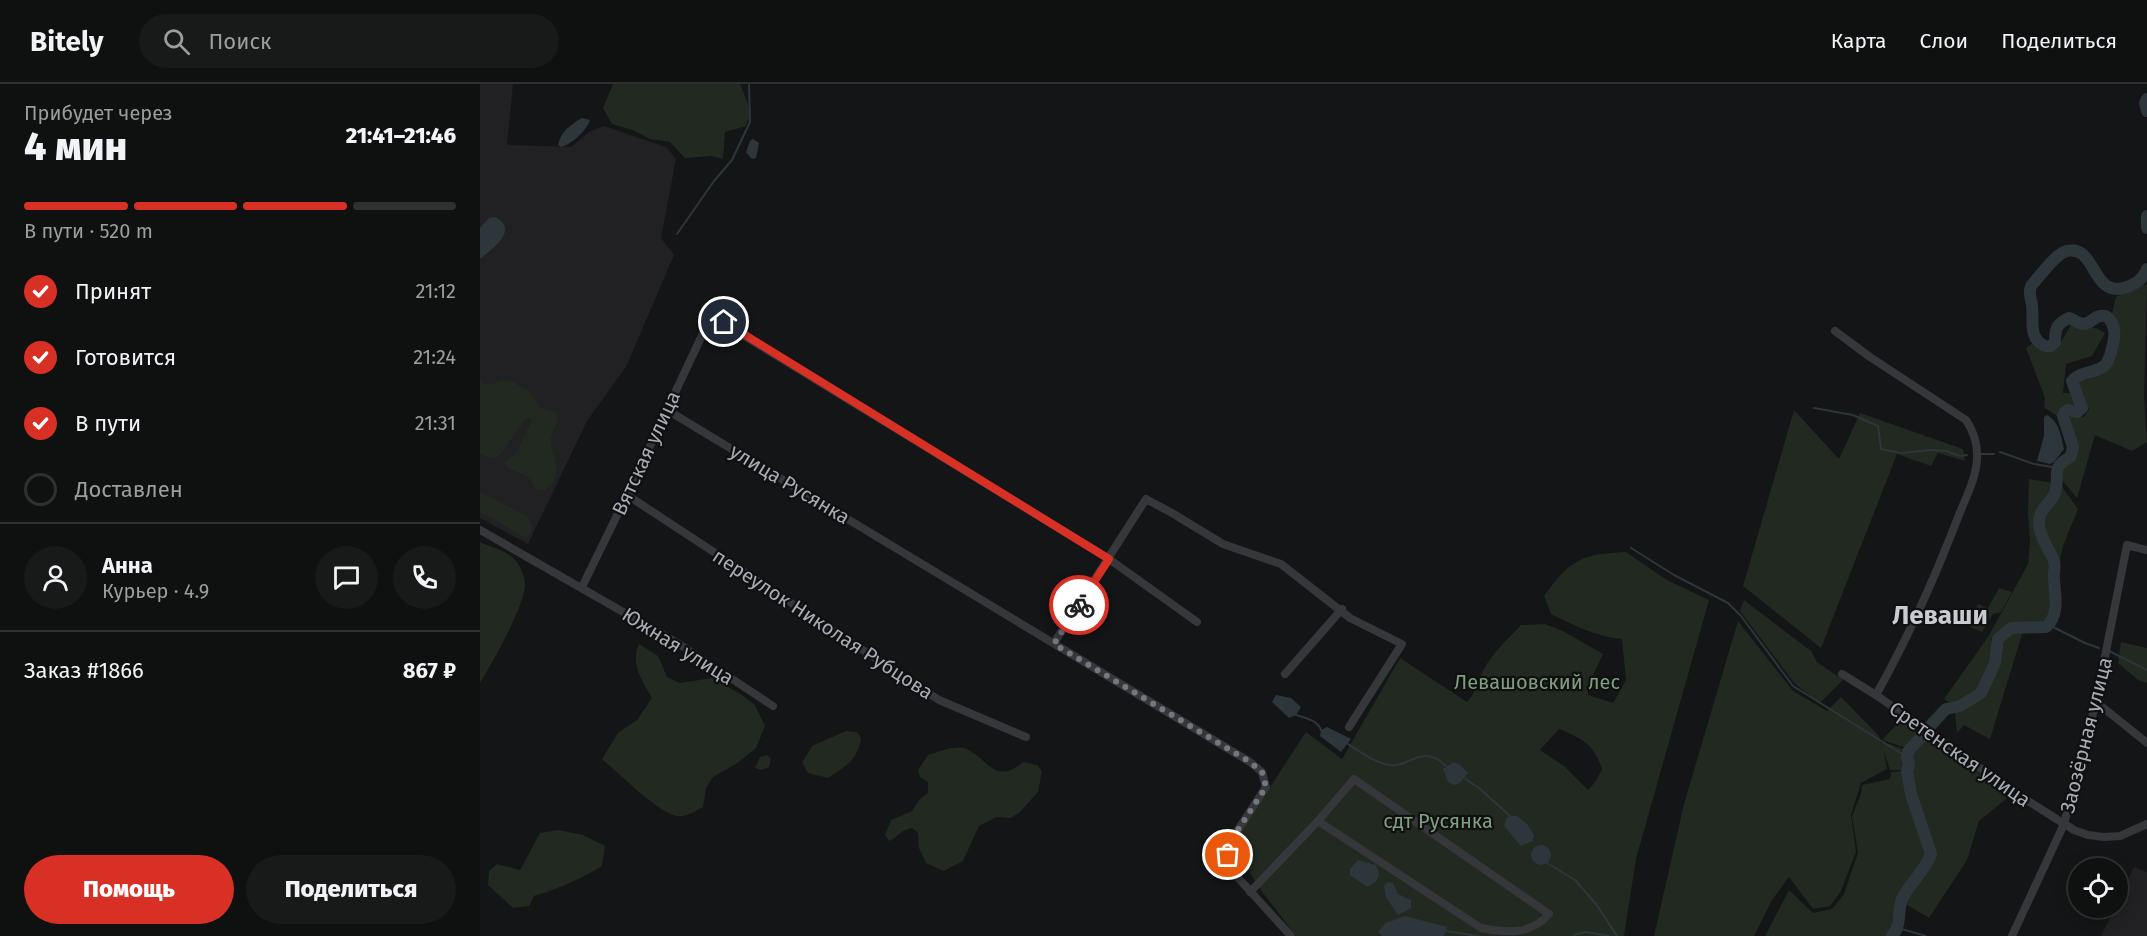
<!DOCTYPE html>
<html lang="ru">
<head>
<meta charset="utf-8">
<style>
  body { margin:0; font-family:"Fira Sans",sans-serif; background:#181919; color:#f1f3f6; height:100vh; display:flex; flex-direction:column; font-size:22px; white-space:nowrap }
  * { box-sizing:border-box; margin:0 }
  p { font-size:20px; color:#9b9d9f }
  .icon { flex:none; width:33px; height:33px; fill:none; stroke:currentColor; stroke-width:2; stroke-linecap:round; stroke-linejoin:round }
  .map { position:relative; flex:1; overflow:hidden }
  .panel { display:flex; flex-direction:column; background:#0f1010; width:480px }
  .panel>* { flex:none }
  .fabs { position:absolute; left:1588px; top:774px; display:grid; gap:12px }
  .fabs a { display:grid; place-items:center; width:60px; height:60px; border-radius:50%; background:#0f1010; box-shadow:0 3px 15px #0003,0 0 0 2px #2f3030; font-size:30px }
  .pin { position:absolute; display:grid; place-items:center; width:51px; height:51px; color:#fff; margin:-26px; border:3px solid #fff; border-radius:50%; box-shadow:0 2px 6px #0007 }
  .courier { position:absolute; display:grid; place-items:center; width:60px; height:60px; margin:-30px; border:4px solid #d93025; border-radius:50%; background:#fff; color:#222; box-shadow:0 2px 8px #0007 }
  .headline em { font-style:normal; font-weight:800 }
  .headline div { display:flex; flex-direction:column-reverse }
  .headline { display:flex; align-items:center; justify-content:space-between; height:102px; padding:0 24px }
  h1 { font-size:39px; font-weight:800; line-height:45px }
  .bar { display:grid; grid-template-columns:repeat(4,1fr); gap:9px 6px; align-content:center; height:72px; padding:0 24px }
  .bar i { height:8px; border-radius:4px; background:#2f3030 }
  .bar .selected { background:#d93025 }
  .bar p { grid-column:span 4 }
  .line { display:flex; align-items:center; gap:15px; padding:0 24px; border-top:2px solid #2f3030 }
  .line div { flex:1 }
  .round { display:grid; place-items:center; flex:none; width:63px; height:63px; border-radius:32px; background:#181919 }
  ol { padding:0 24px; list-style:none }
  li { display:flex; align-items:center; gap:18px; height:66px }
  li p { margin-inline-start:auto }
  li .icon { padding:6px; border-radius:50%; background:#d93025; color:#fff; stroke-width:4 }
  li:last-child { color:#9b9d9f }
  li i { width:33px; height:33px; border:3px solid #2f3030; border-radius:50% }
  .cta { display:flex; gap:12px; margin-top:auto; padding:12px 24px }
  .cta a { flex:1; height:69px; border-radius:36px; background:#d93025; color:#fff; font-size:24px; font-weight:800; line-height:69px; text-align:center }
  .cta a+a { background:#181919; color:#f1f3f6 }
  header { display:flex; align-items:center; gap:36px; box-sizing:border-box; height:84px; padding:0 30px; background:#0f1010; border-bottom:2px solid #2f3030 }
  header strong { font-size:28px }
  nav { display:flex; gap:33px; margin-inline-start:auto; font-size:21px }
  .search { width:420px; height:54px; background:#181919; display:flex; align-items:center; gap:15px; box-sizing:border-box; padding:0 21px; border-radius:33px; color:#9b9d9f; font-size:22px }
  main { display:flex; flex:1; min-height:0 }
  .map>svg:first-child { display:block }
</style>
</head>
<body>
<header>
<strong>Bitely</strong>
<div class="search"><svg class="icon" aria-label="search" viewBox="0 0 24 24"><circle cx="10" cy="10" r="6"/><path d="M15 15l6 6"/></svg>Поиск</div>
<nav><a>Карта</a><a>Слои</a><a>Поделиться</a></nav>
</header>
<main>
<section class="panel">
<div class="headline"><div><h1>4 мин</h1><p>Прибудет через</p></div><em>21:41–21:46</em></div>
<div class="bar"><i class="selected"></i><i class="selected"></i><i class="selected"></i><i></i><p>В пути · 520 m</p></div>
<ol>
<li><svg class="icon" aria-label="check" viewBox="0 0 24 24"><path d="M5 12l5 5 9-10"/></svg>Принят<p>21:12</p></li>
<li><svg class="icon" aria-label="check" viewBox="0 0 24 24"><path d="M5 12l5 5 9-10"/></svg>Готовится<p>21:24</p></li>
<li><svg class="icon" aria-label="check" viewBox="0 0 24 24"><path d="M5 12l5 5 9-10"/></svg>В пути<p>21:31</p></li>
<li><i></i>Доставлен</li>
</ol>
<div class="line" style="height:108px"><a class="round"><svg class="icon" aria-label="person" viewBox="0 0 24 24"><circle cx="12" cy="8" r="4"/><path d="M4 21q1-7 8-7t8 7"/></svg></a><div><b>Анна</b><p>Курьер · 4.9</p></div><a class="round"><svg class="icon" aria-label="chat" viewBox="0 0 24 24"><path d="M4 5h16v11H9l-5 4z"/></svg></a><a class="round"><svg class="icon" aria-label="phone" viewBox="0 0 24 24"><path d="M5 4h4l2 5-3 2q2 4 5 5l2-3 5 2v4C11 20 4 13 5 4z"/></svg></a></div>
<div class="line" style="height:78px"><div>Заказ #1866</div><b>867 ₽</b></div>
<div class="cta"><a>Помощь</a><a>Поделиться</a></div>
</section>
<div class="map">
<svg width="1667" height="852" viewBox="0 0 1667 852">
  <rect width="100%" height="100%" fill="#141516"/>
  <g fill="#212123">
    <polygon points="0,0 33,0 27,61 91,63 109,48 124,42 186,63 196,75 181,154 194,171 146,283 107,337 48,460 0,434"/>
    <polygon points="1654,783 1667,788 1667,852 1621,852 1635,824 1638,824 1638,817"/>
  </g>
  <g fill="#212921" fill-rule="evenodd">
    <polygon points="133,0 260,0 271,28 266,42 245,48 243,75 232,72 205,74 190,58 170,55 155,47 132,40 123,24"/>
    <polygon points="1660,200 1667,201 1664,311 1667,358 1652,367 1615,351 1597,414 1582,396 1581,391 1595,362 1589,341 1590,330 1604,333 1609,325 1597,303 1601,294 1629,285 1640,244 1631,233 1636,213"/>
    <polygon points="1591,241 1616,244 1625,249 1612,272 1586,280 1583,309 1593,309 1597,321 1586,321 1578,333 1564,323 1565,314 1546,264 1553,259 1564,267 1578,263"/>
    <path d="M0,294L2,299L8,301L23,296L33,298L48,306L61,324L76,328C82,339 70,346 71,358C73,373 85,394 66,405C62,406 61,407 57,405C53,403 52,397 49,394C42,388 31,388 25,381V377L35,371L52,336L48,333L44,337L18,373L9,374L0,370Z"/>
    <polygon points="1314,326 1359,375 1380,329 1483,365 1485,377 1458,369 1451,382 1417,370 1341,564 1263,502"/>
    <path d="M1549,395L1580,400L1598,425C1592,441 1583,458 1580,475C1576,498 1579,519 1566,539L1530,540L1515,556L1510,554C1522,569 1508,599 1495,611C1490,616 1481,618 1474,621L1464,615L1508,553L1548,480L1550,458L1548,429Z"/>
    <polygon points="0,408 47,432 53,443 49,452 44,453 0,428"/>
    <path d="M0,458C12,464 27,466 36,477C41,483 46,495 45,503C42,526 13,578 0,599Z"/>
    <path d="M1146,468L1187,496L1229,516L1156,775L1144,852H816L783,809L752,761L826,648L862,675L920,574L987,618C998,605 997,599 1004,585C1013,568 1028,555 1041,541L1065,540L1083,547L1123,570L1108,602V611L1133,619L1146,596L1142,555C1116,553 1094,541 1071,530L1064,512C1091,475 1101,470 1146,468ZM1079,645C1104,656 1113,659 1122,685L1116,697L1108,706L1084,682L1060,666Z"/>
    <polygon points="1519,504 1532,508 1521,528 1513,530 1502,548 1486,541 1498,520 1508,524"/>
    <polygon points="1264,516 1331,567 1337,578 1363,596 1340,619 1315,600 1260,527"/>
    <polygon points="1258,537 1313,607 1347,627 1361,613 1399,652 1401,659 1406,659 1423,665 1427,673 1425,686 1410,686 1404,668 1407,685 1381,699 1371,731 1376,768 1361,807 1350,822 1333,825 1309,793 1292,816 1274,852 1174,852 1204,720"/>
    <polygon points="1536,546 1543,547 1510,655 1484,641 1477,649 1475,628 1503,610 1518,580 1518,559"/>
    <polygon points="1641,558 1667,564 1667,599 1658,596 1638,579"/>
    <path d="M159,560L178,572L187,593L200,599L232,594L259,609L275,621L285,642L276,664L256,680L233,693L226,704L223,723C214,728 204,735 193,731C172,723 140,690 122,675L138,649L157,636L172,614C162,597 150,580 159,560Z"/>
    <polygon points="1421,636 1443,649 1426,664 1402,656"/>
    <path d="M366,647L377,648L381,654C378,676 366,682 348,694L328,689L322,679L332,662Z"/>
    <polygon points="1447,654 1531,711 1499,737 1487,776 1449,834 1424,819 1454,771 1430,695 1433,667"/>
    <path d="M470,664C474,664 481,663 484,664C507,672 514,703 543,678L557,681L562,687L558,708L540,728L531,734L517,733L499,742L483,777L464,787L446,779L439,764L438,749L432,744C418,747 419,753 409,757L405,751L411,736L432,727L440,715L448,709V698L440,693L438,686L448,671Z"/>
    <polygon points="287,671 291,675 289,683 281,686 275,684 280,673"/>
    <path d="M1424,687C1426,698 1425,714 1430,724C1435,733 1449,760 1448,771C1447,776 1442,783 1439,787C1426,803 1412,818 1417,840L1408,852H1285L1309,806L1333,829L1352,825L1364,810L1378,769L1372,732L1381,710L1382,701L1410,695L1411,688Z"/>
    <path d="M78,746L103,751L125,762L122,782C101,795 78,805 54,812L49,822L33,824L8,801L9,787L17,780L40,786L60,749Z"/>
  </g>
  <g fill="#2d363b">
    <path d="M102,34L110,36C107,46 91,61 81,63L78,61C81,47 90,41 102,34Z"/>
    <polygon points="273,55 279,59 276,74 272,75 266,68 270,57"/>
    <path d="M15,133C40,146 12,165 0,175V144L9,134Z"/>
    <path d="M1567,331C1580,339 1581,352 1584,365L1574,378L1570,380L1557,377L1564,352V333Z"/>
    <polygon points="796,611 811,614 821,623 816,631 809,634 792,618"/>
    <polygon points="847,643 871,655 861,668 840,652 841,646"/>
    <polygon points="974,678 980,681 988,689 980,699 974,701 968,698 963,685"/>
    <polygon points="1030,732 1037,732 1047,740 1054,751 1053,757 1041,762 1024,742 1026,735"/>
    <circle cx="1061" cy="771" r="10"/>
    <path d="M878,776L896,781C902,792 898,798 887,803L870,791V785Z"/>
    <polygon points="908,798 913,799 918,810 931,816 931,824 918,831 906,813 904,802"/>
    <polygon points="925,832 967,843 964,852 902,852 898,847 906,839"/>
  </g>
  <g fill="none" stroke-linecap="round" stroke-linejoin="round">
    <g stroke="#2d363b" stroke-width="2">
      <polyline points="197,150 234,97 252,76 270,38 269,0"/>
      <polyline points="1334,324 1373,331 1398,342 1401,365 1421,369 1451,366 1466,367 1480,372 1487,371"/>
      <polyline points="1520,368 1554,380 1578,384"/>
      <polyline points="1500,370 1514,370"/>
      <polyline points="1151,464 1194,491 1248,519 1261,532 1313,602 1427,673"/>
      <polyline points="1569,541 1605,559 1619,564"/>
      <polyline points="1629,567 1667,586"/>
      <path d="M816,631C826,634 837,636 841,646"/>
      <path d="M868,660C880,668 895,679 910,681C925,684 939,666 955,674C959,675 962,679 966,682"/>
      <polyline points="985,695 999,704 1030,732"/>
      <polyline points="1067,779 1095,796 1116,820 1137,852"/>
      <polyline points="1418,844 1446,852"/>
      <polyline points="966,847 998,852"/>
      <polyline points="1094,851 1106,848 1129,852"/>
    </g>
    <g stroke="#2d363b" stroke-width="12">
      <polyline points="1667,15 1665,19 1667,27"/>
      <polyline points="1667,132 1667,144"/>
      <path d="M1449,643L1466,625L1480,622L1501,609L1515,579L1518,555L1531,544L1566,543C1580,531 1575,511 1574,495C1573,489 1576,483 1574,477C1569,464 1559,453 1559,439C1558,426 1569,421 1574,411C1579,402 1575,392 1578,384C1580,378 1587,376 1591,372L1593,363L1583,332L1585,328L1588,326L1597,328L1602,324L1592,297C1601,286 1618,290 1626,280C1628,278 1628,275 1630,272C1634,257 1639,242 1626,232C1614,230 1612,240 1603,240C1598,240 1594,235 1589,234C1576,240 1575,245 1575,258C1571,262 1569,264 1563,261C1548,253 1554,235 1552,221C1551,214 1548,209 1551,202C1559,193 1576,169 1587,167C1617,160 1611,216 1647,203C1657,199 1663,195 1667,185"/>
      <path d="M1412,852C1422,841 1417,828 1422,815C1429,799 1445,788 1451,770L1431,710L1427,687L1429,681L1427,673L1429,666L1445,649"/>
    </g>
    <g stroke="#36373b" stroke-width="8">
      <path d="M1355,247L1390,273L1486,336C1494,348 1498,361 1497,375C1496,396 1484,417 1477,436C1453,498 1428,554 1396,611"/>
      <polyline points="187,326 770,678 782,688 786,703 750,758 748,771 750,785 811,852"/>
      <polyline points="147,411 459,616 546,653"/>
      <polyline points="0,446 199,560 293,622"/>
      <polyline points="102,503 147,411 224,247 234,238 240,237 629,475 717,538"/>
      <polyline points="574,559 666,415 692,429 743,460 801,480 870,534 922,560 869,643"/>
      <polyline points="805,590 862,525"/>
      <polyline points="1362,590 1396,611 1537,710 1594,746 1608,751 1624,753 1640,752 1667,740"/>
      <polyline points="1616,618 1667,659"/>
      <path d="M770,808L838,737L874,695L1069,830C1051,851 1027,849 1001,844L838,737"/>
      <polyline points="1532,852 1584,740 1616,618 1647,461 1667,466"/>
    </g>
  </g>
  <g fill="none" stroke-linecap="round" stroke-linejoin="round">
    <polyline stroke="#74787e" stroke-width="6" stroke-dasharray="0 10.8" points="599,521 574,560 770,678 782,688 786,703 750,758 748,771"/>
    <polyline stroke="#d93025" stroke-width="8" points="244,238 629,475 599,521"/>
  </g>
  <g text-anchor="middle" stroke-width="4.5" stroke-linejoin="round" paint-order="stroke">
    <g font-size="20" fill="#a7adb6" stroke="#101011">
      <text transform="translate(166 369) rotate(-65)" y="7">Вятская улица</text>
      <text transform="translate(310 400) rotate(31)" y="7">улица Русянка</text>
      <text transform="translate(343 540) rotate(33)" y="7">переулок Николая Рубцова</text>
      <text transform="translate(198 562) rotate(32)" y="7">Южная улица</text>
      <text transform="translate(1606 651) rotate(-76)" y="7">Заозёрная улица</text>
      <text transform="translate(1480 670) rotate(35)" y="7">Сретенская улица</text>
    </g>
    <g font-size="20" fill="#7fa07f" stroke="#101011">
      <text x="1057" y="605">Левашовский лес</text>
      <text x="958" y="744">сдт Русянка</text>
    </g>
    <g font-size="26" font-weight="bold" fill="#c8cbd2" stroke="#101011">
      <text x="1460" y="540">Леваши</text>
    </g>
  </g>
</svg>
<div class="fabs">
<a><svg class="icon" aria-label="locate" viewBox="0 0 24 24"><circle cx="12" cy="12" r="6"/><path d="M12 2v4M12 18v4M2 12h4M18 12h4"/></svg></a>
</div>
<div class="pin" style="left:748px;top:771px;background:#ea580c"><svg class="icon" aria-label="bag" viewBox="0 0 24 24"><path d="M5 8h14l-1 12H6zM9 8a3 3 0 0 1 6 0"/></svg></div>
<div class="pin" style="left:244px;top:238px;background:#1f2937"><svg class="icon" aria-label="home" viewBox="0 0 24 24"><path d="M3 11l9-7 9 7M6 9v11h12V9"/></svg></div>
<div class="courier" style="left:599px;top:521px"><svg class="icon" aria-label="bike" viewBox="0 0 24 24"><circle cx="6" cy="16" r="4"/><circle cx="18" cy="16" r="4"/><path d="M6 16l4-8h5l3 8M10 8l3 8H6M13 5h3"/></svg></div>
</div>
</main>
</body>
</html>
